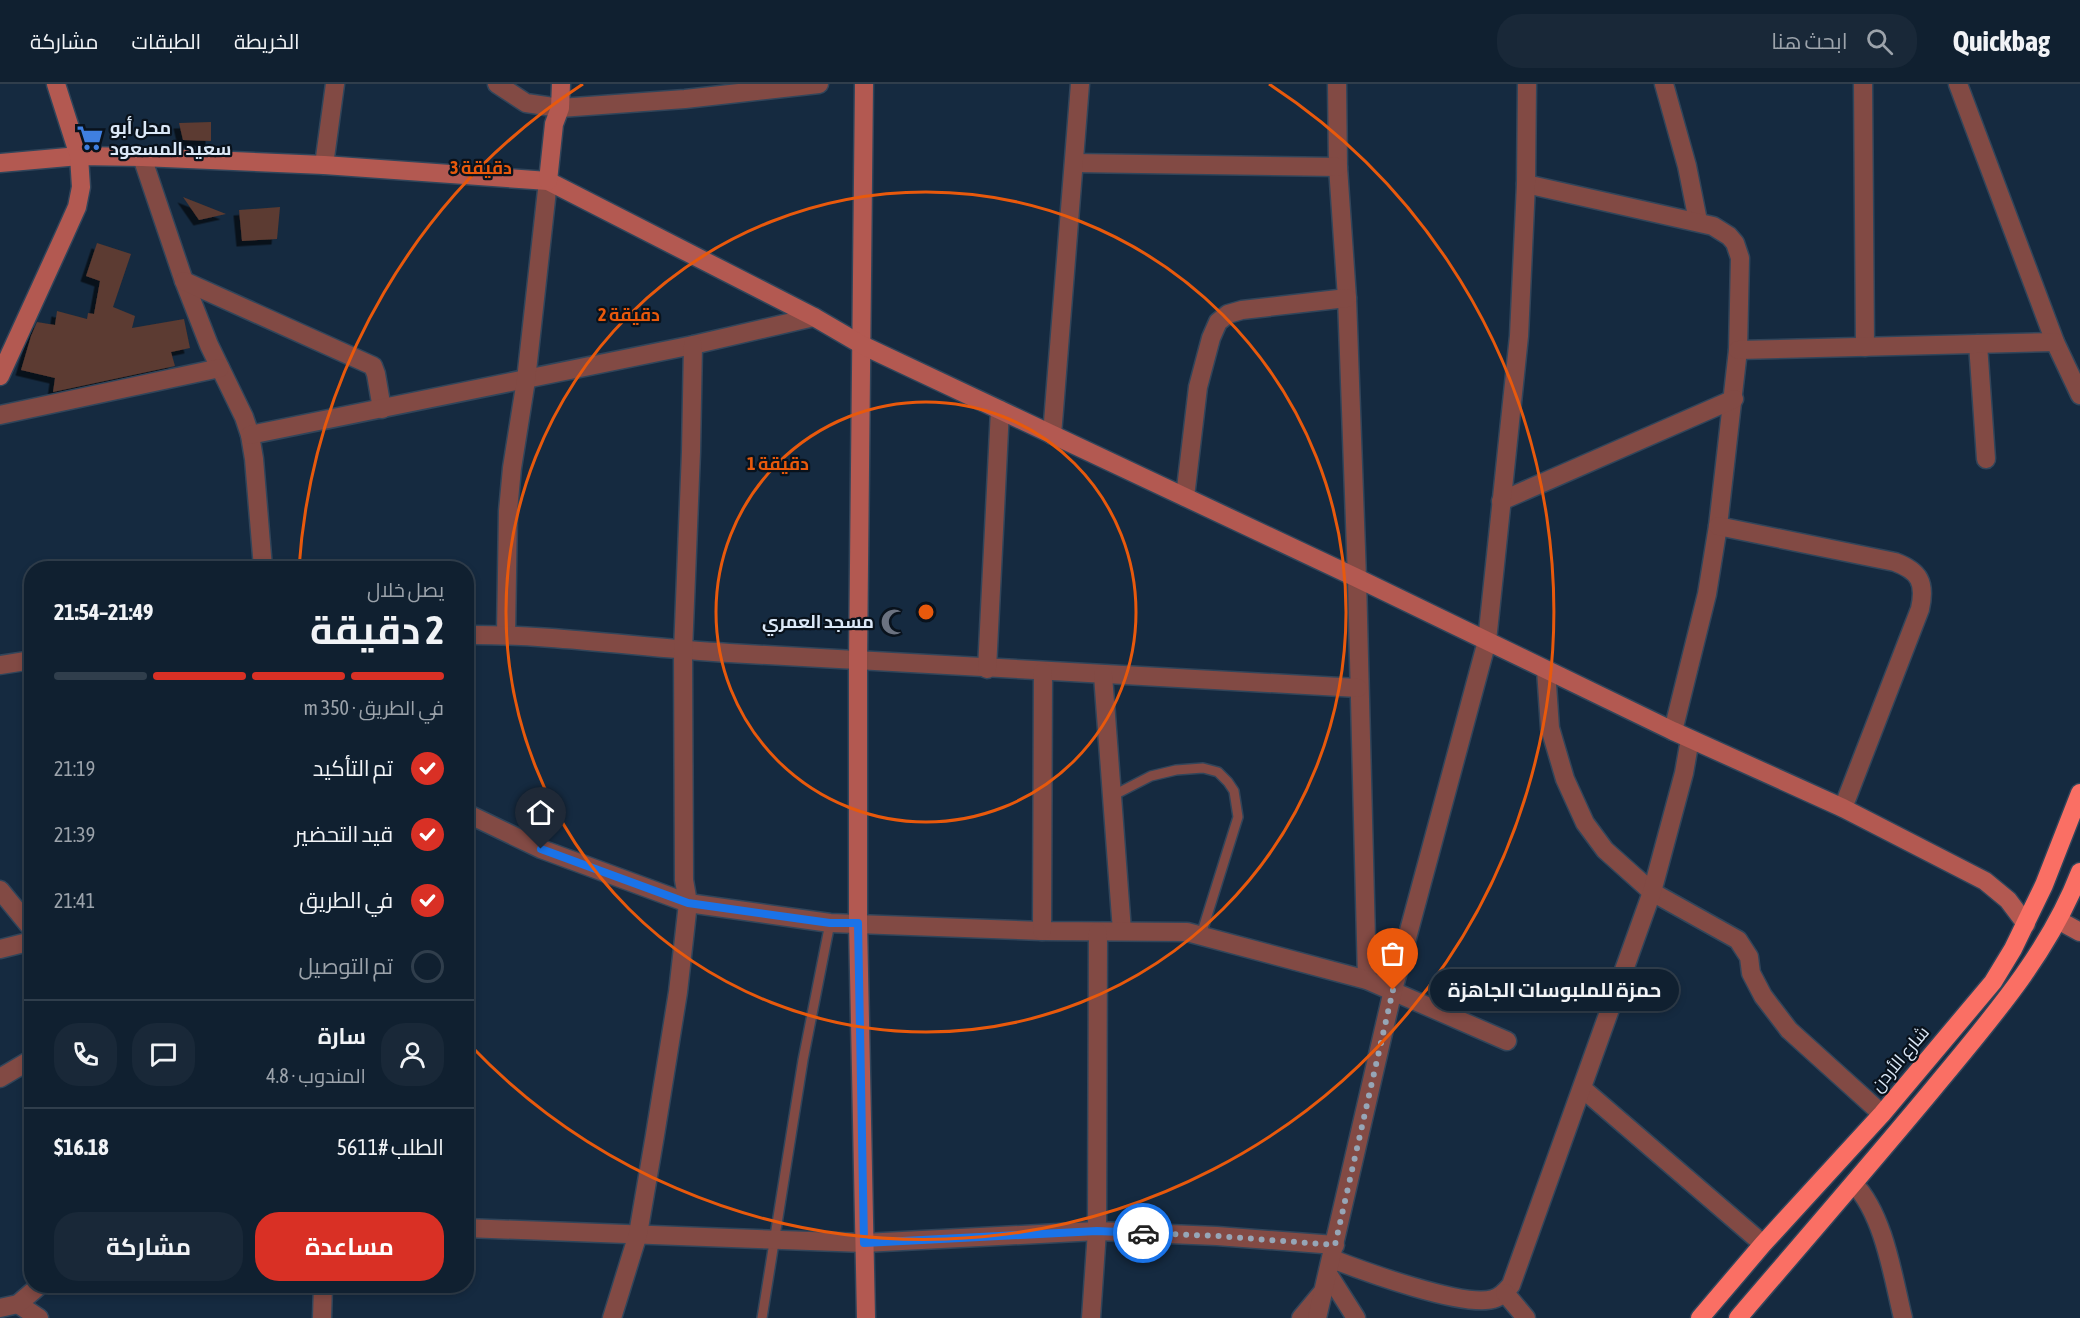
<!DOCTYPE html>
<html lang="ar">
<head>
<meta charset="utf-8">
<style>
  body { margin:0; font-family:"Asap Condensed",Cairo,sans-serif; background:#192838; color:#f1f3f6; direction:rtl; height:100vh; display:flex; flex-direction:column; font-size:22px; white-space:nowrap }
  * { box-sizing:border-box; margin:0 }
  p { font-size:20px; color:#9ca3ab }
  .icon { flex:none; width:33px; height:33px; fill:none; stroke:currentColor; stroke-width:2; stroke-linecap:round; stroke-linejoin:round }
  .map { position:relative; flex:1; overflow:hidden; direction:ltr }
  .side { position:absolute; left:24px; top:477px; width:450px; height:732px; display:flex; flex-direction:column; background:#102030; border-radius:24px; box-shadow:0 3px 9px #0003,0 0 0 2px #303e4c; direction:rtl }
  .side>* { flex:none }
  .pin { position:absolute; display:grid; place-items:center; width:51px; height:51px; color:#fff; margin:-62px -26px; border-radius:50% 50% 50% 0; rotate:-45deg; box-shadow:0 0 6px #0007 }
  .pin .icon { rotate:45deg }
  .courier { position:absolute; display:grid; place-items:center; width:60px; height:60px; margin:-30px; border:4px solid #1a73e8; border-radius:50%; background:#fff; color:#222; box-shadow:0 2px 8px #0007 }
  .bubble { position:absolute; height:42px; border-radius:21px; background:#102030; box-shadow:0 3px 9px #0003,0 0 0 2px #303e4c; font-size:20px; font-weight:700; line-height:42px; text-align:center; direction:rtl }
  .summary em { font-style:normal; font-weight:700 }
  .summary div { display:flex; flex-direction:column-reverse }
  .summary { display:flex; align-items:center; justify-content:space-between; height:102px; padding:0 30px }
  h1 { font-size:39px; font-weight:700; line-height:45px }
  .bar { display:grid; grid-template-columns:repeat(4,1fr); gap:9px 6px; align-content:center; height:72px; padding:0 30px }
  .bar i { height:8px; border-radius:4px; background:#303e4c }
  .bar .selected { background:#d93025 }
  .bar p { grid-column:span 4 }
  .line { display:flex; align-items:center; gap:15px; padding:0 30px; border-top:2px solid #303e4c }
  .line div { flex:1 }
  .round { display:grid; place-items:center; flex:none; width:63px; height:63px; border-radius:24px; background:#192838 }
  ol { padding:0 30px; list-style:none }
  li { display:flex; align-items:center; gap:18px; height:66px }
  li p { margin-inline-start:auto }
  li .icon { padding:6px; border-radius:50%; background:#d93025; color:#fff; stroke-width:4 }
  li:last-child { color:#9ca3ab }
  li i { width:33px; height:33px; border:3px solid #303e4c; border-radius:50% }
  .button { display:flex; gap:12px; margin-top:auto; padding:12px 30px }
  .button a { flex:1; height:69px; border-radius:24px; background:#d93025; color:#fff; font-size:24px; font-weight:700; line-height:69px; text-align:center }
  .button a+a { background:#192838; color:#f1f3f6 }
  header { display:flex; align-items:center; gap:36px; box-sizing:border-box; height:84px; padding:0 30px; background:#102030; border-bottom:2px solid #303e4c }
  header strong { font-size:28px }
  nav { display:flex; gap:33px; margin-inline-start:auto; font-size:21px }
  .search { width:420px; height:54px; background:#192838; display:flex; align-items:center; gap:15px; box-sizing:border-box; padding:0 21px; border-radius:24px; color:#9ca3ab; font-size:22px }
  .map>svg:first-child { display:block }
</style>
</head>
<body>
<header>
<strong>Quickbag</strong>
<div class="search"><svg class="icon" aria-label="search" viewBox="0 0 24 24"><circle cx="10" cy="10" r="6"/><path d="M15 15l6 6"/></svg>ابحث هنا</div>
<nav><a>الخريطة</a><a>الطبقات</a><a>مشاركة</a></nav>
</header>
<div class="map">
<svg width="2080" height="1234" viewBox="0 0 2080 1234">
  <defs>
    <filter id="shadow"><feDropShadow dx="-5.5" dy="5.5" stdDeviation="0" flood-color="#0009"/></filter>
  </defs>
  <rect width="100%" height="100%" fill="#152a40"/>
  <g fill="#5b3b30" filter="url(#shadow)">
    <polygon points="211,38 211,57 183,56 179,39"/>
    <polygon points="183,113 226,130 199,136"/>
    <polygon points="280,123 277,155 242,157 239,126"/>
    <polygon points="97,159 131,170 113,223 135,232 132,244 184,235 190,264 171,268 175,282 53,308 55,294 21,286 31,252 37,238 55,241 57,227 87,235 88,229 94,230 100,197 86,192"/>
  </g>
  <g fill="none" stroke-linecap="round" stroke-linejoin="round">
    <g stroke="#31455a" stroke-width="12">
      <g id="lane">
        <polyline points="1112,712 1151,692 1176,686 1203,684 1218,688 1228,698 1234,707 1238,733 1201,851"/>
        <polyline points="762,1234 803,976 830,839"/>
      </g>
    </g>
    <g stroke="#31455a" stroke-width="21">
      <g id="street">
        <polyline points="497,0 526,19 560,24 685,15 819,0"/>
        <polyline points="1337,0 1338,83 1347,214 1357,494 1367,896"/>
        <polyline points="1664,0 1687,82 1698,137"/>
        <polyline points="1863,0 1865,263"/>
        <polyline points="1958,0 2055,258 2080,311"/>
        <polyline points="142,73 184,197 209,261 244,333 250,351 254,375 263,484"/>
        <polyline points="1075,79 1338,83"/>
        <polyline points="324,81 335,0"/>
        <polyline points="1526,100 1713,142 1729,152 1735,159 1740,174 1738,266 1718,442 1707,510 1673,647"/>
        <polyline points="184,197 373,282 376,290 382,325"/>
        <polyline points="1978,260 1986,375"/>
        <polyline points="1738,266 2055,258"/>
        <polyline points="0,331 220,284"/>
        <polyline points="250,351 693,261 814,233"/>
        <polyline points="1052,351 1080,0"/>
        <polyline points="1185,413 1198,303 1211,254 1218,238 1228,230 1242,226 1347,214"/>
        <polyline points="1501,417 1734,315"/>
        <path d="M1718,442L1895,478C1919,487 1926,498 1920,525L1843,724"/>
        <polyline points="506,550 508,427 512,384 526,296 548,97"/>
        <path d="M466,551C554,550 641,564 729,569C939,582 1149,593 1358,604"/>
        <polyline points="0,581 32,576"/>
        <polyline points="987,585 1000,326"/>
        <polyline points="1546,586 1550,644 1565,695 1585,739 1605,766 1652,808 1738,856 1749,873 1751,889 1763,912 1789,946 1882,1030"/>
        <polyline points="1103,591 1122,847"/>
        <polyline points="466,729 541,765 688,819 830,839 1042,847 1187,848 1367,896 1507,957"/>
        <polyline points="0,806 32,845"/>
        <polyline points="1042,847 1043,588"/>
        <polyline points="0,865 32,857"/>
        <polyline points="0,994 32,975"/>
        <polyline points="1583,1005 1763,1160"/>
        <path d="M1854,1100C1884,1131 1893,1193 1903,1234"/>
        <polyline points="466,1144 864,1159 1097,1147 1217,1152 1335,1161"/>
        <path d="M1332,1175C1363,1187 1464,1224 1493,1215C1501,1213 1506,1207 1511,1201L1652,808L1684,689L1690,655"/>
        <polyline points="1328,1190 1356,1234"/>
        <polyline points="1505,1209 1526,1234"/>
        <polyline points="18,1220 39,1234"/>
        <polyline points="0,1224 18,1220 39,1202"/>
        <polyline points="322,1234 323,1202"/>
        <polyline points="612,1234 638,1150 655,1051 678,908 688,819 684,796 683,567 691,368 693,261"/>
        <polyline points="1091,1234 1097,1147 1098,848"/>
        <polyline points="1301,1234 1321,1210"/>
        <polyline points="1317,1234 1393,906 1487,557 1519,252 1526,100 1527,0"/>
      </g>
    </g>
    <g stroke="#31455a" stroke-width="21">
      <g id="secondary">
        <polyline points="864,0 858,577 858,839 866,1234"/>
        <polyline points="0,79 79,72 142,73 324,81 548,97 814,233 862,261 1357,494 1673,647 1843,724 1985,797 2008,816 2026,840"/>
        <polyline points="548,97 554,40 560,24 561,0"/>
        <polyline points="0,292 64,152 77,123 81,103 79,72 56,0"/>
        <polyline points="2058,836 2080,848"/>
      </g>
    </g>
    <g stroke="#31455a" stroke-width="21">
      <g id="highway">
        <polyline points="1700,1234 1763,1160 1882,1030 1993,898 2013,865 2044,801 2080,709"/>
        <path d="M1738,1234C1803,1158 1869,1082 1933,1005C1989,937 2048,871 2080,788"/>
      </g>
    </g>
    <use href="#lane" stroke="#824a44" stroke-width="9"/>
    <use href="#street" stroke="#824a44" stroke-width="18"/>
    <use href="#secondary" stroke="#b35951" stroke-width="18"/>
    <use href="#highway" stroke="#fa6f64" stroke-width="18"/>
  </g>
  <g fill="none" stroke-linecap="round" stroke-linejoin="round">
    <polyline stroke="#96a6b7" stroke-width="6" stroke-dasharray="0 10.8" points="1143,1149 1217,1152 1335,1161 1393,906"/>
    <polyline stroke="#1a73e8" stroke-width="8" points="541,765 688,819 830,839 858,839 864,1159 1097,1147 1143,1149"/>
  </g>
  <g fill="none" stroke="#e8590c" stroke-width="3">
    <circle cx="926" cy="528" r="210"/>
    <circle cx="926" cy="528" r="420"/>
    <path d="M299 484A629 629 0 0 1 583 0M1269 0A629 629 0 1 1 470 961"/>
  </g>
  <defs>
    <g id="supermarket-bare" transform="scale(2.07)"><path d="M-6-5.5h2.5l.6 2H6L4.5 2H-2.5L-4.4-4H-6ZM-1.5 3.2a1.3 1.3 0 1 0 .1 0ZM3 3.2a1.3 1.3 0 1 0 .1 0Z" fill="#3f7fe0" stroke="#09121c" stroke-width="2.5" paint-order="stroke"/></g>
    <g id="mosque-bare" transform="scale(2.07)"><path d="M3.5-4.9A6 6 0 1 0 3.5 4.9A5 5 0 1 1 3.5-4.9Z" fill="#6b7280" stroke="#09121c" stroke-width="2.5" paint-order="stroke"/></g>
  </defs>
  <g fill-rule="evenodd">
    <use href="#supermarket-bare" x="90" y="54"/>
    <use href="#mosque-bare" x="894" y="538"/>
  </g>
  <g text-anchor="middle" stroke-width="4.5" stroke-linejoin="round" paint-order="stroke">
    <g font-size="18" font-weight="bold" fill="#dbe8f7" stroke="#09121c" text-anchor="start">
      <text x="110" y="50">محل أبو<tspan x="110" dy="21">سعيد المسعود</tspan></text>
      <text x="874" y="544" text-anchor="end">مسجد العمري</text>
    </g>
    <g font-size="18" fill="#dbe8f7" stroke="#09121c">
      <text transform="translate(1900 975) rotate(-50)" y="6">شارع الأردن</text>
    </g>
  </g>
  <circle cx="926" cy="528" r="9" fill="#e8590c" stroke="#09121c" stroke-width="3"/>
  <g font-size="18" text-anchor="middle" font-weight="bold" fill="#e8590c" stroke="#09121c" stroke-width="4.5" stroke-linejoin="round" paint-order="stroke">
    <text x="481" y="90">3 دقيقة</text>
    <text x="629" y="237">2 دقيقة</text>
    <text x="778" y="386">1 دقيقة</text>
  </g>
</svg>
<div class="pin" style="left:1393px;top:906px;background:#ea580c"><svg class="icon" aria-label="bag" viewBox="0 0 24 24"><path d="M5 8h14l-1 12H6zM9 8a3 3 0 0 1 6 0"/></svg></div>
<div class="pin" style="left:541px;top:765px;background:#1f2937"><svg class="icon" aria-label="home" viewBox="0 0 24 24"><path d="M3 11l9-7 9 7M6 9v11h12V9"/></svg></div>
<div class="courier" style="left:1143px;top:1149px"><svg class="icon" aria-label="car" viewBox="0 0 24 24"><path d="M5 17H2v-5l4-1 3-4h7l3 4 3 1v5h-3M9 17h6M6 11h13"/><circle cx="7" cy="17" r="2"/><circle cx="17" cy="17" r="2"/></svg></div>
<div class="bubble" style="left:1430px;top:885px;width:249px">حمزة للملبوسات الجاهزة</div>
<section class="side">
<div class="summary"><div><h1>2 دقيقة</h1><p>يصل خلال</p></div><em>21:49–21:54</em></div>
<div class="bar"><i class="selected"></i><i class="selected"></i><i class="selected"></i><i></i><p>في الطريق · 350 m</p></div>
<ol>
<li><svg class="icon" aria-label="check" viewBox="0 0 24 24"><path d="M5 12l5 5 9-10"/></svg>تم التأكيد<p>21:19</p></li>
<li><svg class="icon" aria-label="check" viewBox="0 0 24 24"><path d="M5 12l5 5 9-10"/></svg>قيد التحضير<p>21:39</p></li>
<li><svg class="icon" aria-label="check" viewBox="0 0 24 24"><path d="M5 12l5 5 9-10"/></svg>في الطريق<p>21:41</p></li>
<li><i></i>تم التوصيل</li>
</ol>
<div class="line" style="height:108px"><a class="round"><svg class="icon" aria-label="person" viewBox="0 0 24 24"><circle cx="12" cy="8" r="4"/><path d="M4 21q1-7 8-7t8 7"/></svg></a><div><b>سارة</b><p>المندوب · 4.8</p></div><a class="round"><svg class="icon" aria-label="chat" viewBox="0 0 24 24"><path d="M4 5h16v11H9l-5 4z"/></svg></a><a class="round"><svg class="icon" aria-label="phone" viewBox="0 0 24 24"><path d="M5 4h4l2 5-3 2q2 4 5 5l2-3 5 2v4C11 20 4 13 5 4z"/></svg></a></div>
<div class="line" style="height:78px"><div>الطلب #5611</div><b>$16.18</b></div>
<div class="button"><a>مساعدة</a><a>مشاركة</a></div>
</section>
</div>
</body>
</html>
